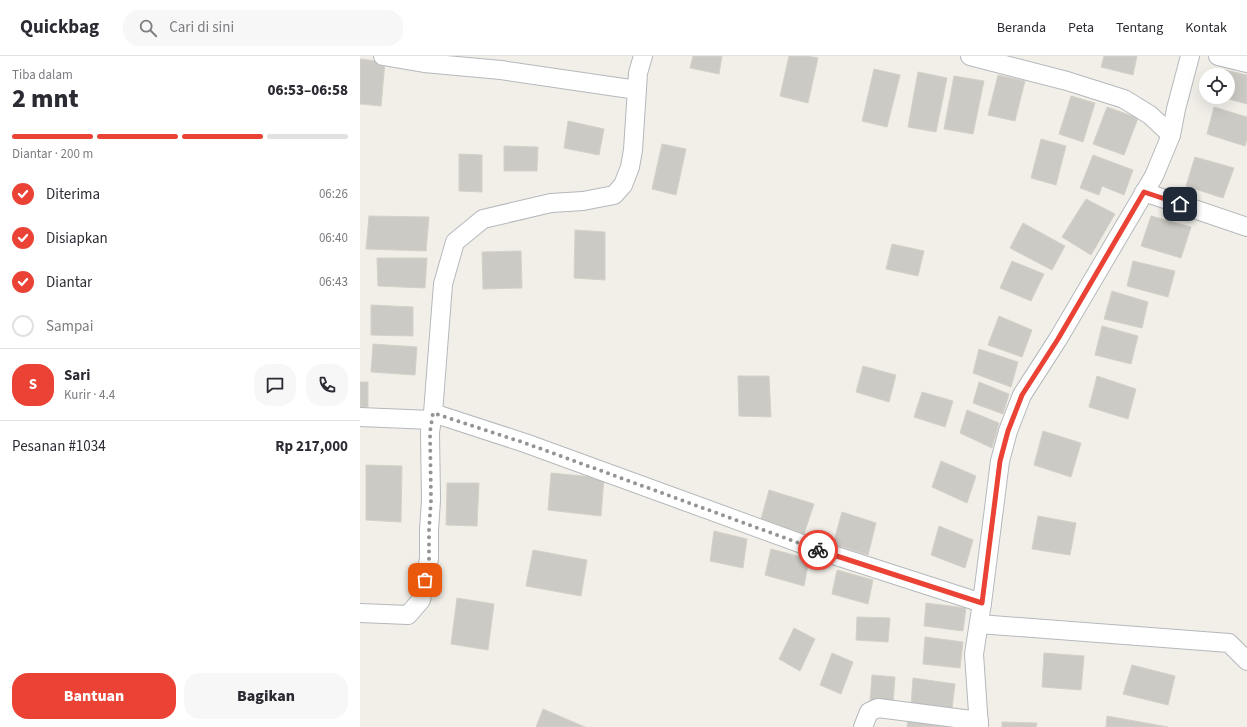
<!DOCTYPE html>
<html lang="id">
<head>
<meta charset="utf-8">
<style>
  body { margin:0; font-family:"Source Sans 3",sans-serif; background:#f7f7f7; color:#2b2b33; height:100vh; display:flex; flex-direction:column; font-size:15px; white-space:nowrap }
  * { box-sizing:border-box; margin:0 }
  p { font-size:13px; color:#7c7c81 }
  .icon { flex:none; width:22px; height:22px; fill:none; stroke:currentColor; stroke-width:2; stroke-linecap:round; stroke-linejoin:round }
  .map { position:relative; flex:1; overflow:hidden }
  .details { display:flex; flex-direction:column; background:#fff; width:360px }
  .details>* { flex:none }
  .tools { position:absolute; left:839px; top:12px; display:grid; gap:8px }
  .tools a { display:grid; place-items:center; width:36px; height:36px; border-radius:50%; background:#fff; box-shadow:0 4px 16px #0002; font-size:20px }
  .pin { position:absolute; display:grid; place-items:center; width:34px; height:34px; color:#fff; margin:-17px; border-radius:8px; box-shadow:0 2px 6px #0006 }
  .courier { position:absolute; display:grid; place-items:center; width:40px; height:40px; margin:-20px; border:3px solid #ea4335; border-radius:50%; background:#fff; color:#222; box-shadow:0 1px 5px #0007 }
  .summary em { font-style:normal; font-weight:800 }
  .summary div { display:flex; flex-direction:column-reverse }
  .summary { display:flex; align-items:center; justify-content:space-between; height:68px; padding:0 12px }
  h1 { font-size:26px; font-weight:800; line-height:30px }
  .bar { display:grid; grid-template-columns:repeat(4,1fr); gap:6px 4px; align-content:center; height:48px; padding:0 12px }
  .bar i { height:5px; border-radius:3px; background:#e1e1e2 }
  .bar .current { background:#ea4335 }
  .bar p { grid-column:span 4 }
  .line { display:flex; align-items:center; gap:10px; padding:0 12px; border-top:1px solid #e1e1e2 }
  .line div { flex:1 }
  .round { display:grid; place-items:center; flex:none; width:42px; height:42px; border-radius:16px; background:#f7f7f7 }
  ol { padding:0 12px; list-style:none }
  li { display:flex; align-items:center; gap:12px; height:44px }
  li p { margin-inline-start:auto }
  li .icon { padding:4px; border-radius:50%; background:#ea4335; color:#fff; stroke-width:4 }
  li:last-child { color:#7c7c81 }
  li i { width:22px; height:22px; border:2px solid #e1e1e2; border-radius:50% }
  .cta { display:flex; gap:8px; margin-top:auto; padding:8px 12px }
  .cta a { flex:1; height:46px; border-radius:16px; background:#ea4335; color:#fff; font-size:16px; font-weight:800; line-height:46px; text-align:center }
  .cta a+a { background:#f7f7f7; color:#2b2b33 }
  header { display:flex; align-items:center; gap:24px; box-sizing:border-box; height:56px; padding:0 20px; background:#fff; border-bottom:1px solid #e1e1e2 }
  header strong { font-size:19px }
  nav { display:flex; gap:22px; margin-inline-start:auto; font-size:14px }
  .search { width:280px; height:36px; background:#f7f7f7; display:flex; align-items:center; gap:10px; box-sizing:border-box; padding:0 14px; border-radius:16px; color:#7c7c81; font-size:15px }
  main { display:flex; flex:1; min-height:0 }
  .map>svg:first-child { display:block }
</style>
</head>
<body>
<header>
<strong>Quickbag</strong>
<div class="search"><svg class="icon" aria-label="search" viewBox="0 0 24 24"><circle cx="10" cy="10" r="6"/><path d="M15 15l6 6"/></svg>Cari di sini</div>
<nav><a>Beranda</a><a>Peta</a><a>Tentang</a><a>Kontak</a></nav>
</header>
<main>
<section class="details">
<div class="summary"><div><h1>2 mnt</h1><p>Tiba dalam</p></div><em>06:53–06:58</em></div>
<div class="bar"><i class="current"></i><i class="current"></i><i class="current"></i><i></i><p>Diantar · 200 m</p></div>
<ol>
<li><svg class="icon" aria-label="check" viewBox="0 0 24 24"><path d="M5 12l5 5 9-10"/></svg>Diterima<p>06:26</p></li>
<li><svg class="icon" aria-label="check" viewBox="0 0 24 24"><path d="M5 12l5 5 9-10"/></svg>Disiapkan<p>06:40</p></li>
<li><svg class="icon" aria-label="check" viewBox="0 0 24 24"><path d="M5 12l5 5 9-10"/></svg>Diantar<p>06:43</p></li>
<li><i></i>Sampai</li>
</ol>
<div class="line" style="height:72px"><b class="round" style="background:#ea4335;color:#fff">S</b><div><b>Sari</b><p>Kurir · 4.4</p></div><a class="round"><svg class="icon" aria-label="chat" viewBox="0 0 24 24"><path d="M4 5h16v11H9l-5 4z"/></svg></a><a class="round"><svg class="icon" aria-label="phone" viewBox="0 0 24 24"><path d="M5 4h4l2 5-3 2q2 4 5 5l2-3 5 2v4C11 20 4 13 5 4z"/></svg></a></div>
<div class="line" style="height:52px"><div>Pesanan #1034</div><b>Rp 217,000</b></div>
<div class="cta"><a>Bantuan</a><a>Bagikan</a></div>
</section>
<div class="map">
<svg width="887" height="671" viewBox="0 0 887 671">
  <rect width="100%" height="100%" fill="#f1efe8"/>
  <g fill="#cccac5" stroke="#d6d1c6">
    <polygon points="333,0 362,0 359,18 330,12"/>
    <polygon points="429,0 447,0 458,2 448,47 420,40"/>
    <polygon points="744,0 777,0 773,19 741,11"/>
    <polygon points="0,3 25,6 21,50 0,48"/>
    <polygon points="514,13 540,19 527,71 502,65"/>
    <polygon points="865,14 887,19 887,48 861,41 868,41 868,19 864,19"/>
    <polygon points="558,16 587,22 576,76 548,71"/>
    <polygon points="638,19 665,25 655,65 628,59"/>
    <polygon points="594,20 624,25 613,78 584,73"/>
    <polygon points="711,40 735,47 723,86 699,78"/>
    <polygon points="747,51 778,62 764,99 733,88"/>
    <polygon points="854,51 887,61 887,83 885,90 847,78"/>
    <polygon points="208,65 244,73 239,99 204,92"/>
    <polygon points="681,83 706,90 696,129 671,122"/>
    <polygon points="302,88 326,93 316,139 292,133"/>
    <polygon points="144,90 178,91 177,115 144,115"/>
    <polygon points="99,98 122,99 122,136 99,135"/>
    <polygon points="733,99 773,114 764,139 742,130 739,139 720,132"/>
    <polygon points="835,101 874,112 863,142 826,130"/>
    <polygon points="726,143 755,158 731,199 702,181"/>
    <polygon points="9,160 69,161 66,195 6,193"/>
    <polygon points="791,160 831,171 821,202 781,190"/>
    <polygon points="663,167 705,190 692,214 650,192"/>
    <polygon points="215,174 245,176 245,224 214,222"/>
    <polygon points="532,188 564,195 558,220 526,213"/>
    <polygon points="161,195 162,232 123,233 122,196"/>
    <polygon points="17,202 67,202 65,232 18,230"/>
    <polygon points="652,205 684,218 671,245 640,232"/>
    <polygon points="773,205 815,215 808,241 767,230"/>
    <polygon points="752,235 788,246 782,272 744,263"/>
    <polygon points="11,249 53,251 53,280 11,279"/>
    <polygon points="639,260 672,274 662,301 628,289"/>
    <polygon points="742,270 778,280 771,308 735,299"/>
    <polygon points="13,288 57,291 55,319 11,316"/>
    <polygon points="619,293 658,306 651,331 613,317"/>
    <polygon points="503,310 536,319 529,346 496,336"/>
    <polygon points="378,320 409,320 411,361 379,360"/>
    <polygon points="737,320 776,333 768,363 729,351"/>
    <rect x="0" y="326" width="8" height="25"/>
    <polygon points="619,326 649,338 643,358 613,347"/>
    <polygon points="562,336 593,345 585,371 554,361"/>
    <polygon points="607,354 639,367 632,392 600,377"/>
    <polygon points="683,375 721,387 711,421 674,409"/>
    <polygon points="581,405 616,420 607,447 572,431"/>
    <polygon points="6,409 42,410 41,466 6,464"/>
    <polygon points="191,417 244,422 241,460 188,454"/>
    <polygon points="87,427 119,427 117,470 86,469"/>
    <polygon points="409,434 454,448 444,478 401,463"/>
    <polygon points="482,456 516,467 508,499 473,488"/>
    <polygon points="678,460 716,467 710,499 672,493"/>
    <polygon points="579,470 613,484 605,512 571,499"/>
    <polygon points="354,475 387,483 383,512 350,505"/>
    <polygon points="411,493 449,503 444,530 405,519"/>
    <polygon points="173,494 227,504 221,540 166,530"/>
    <polygon points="477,514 513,524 508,548 472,538"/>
    <polygon points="97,542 134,548 128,594 91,588"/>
    <polygon points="566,547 606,552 603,575 564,570"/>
    <polygon points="497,561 530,562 528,586 496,584"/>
    <polygon points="434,572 455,583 440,615 419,603"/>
    <polygon points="565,581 603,586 600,612 563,608"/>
    <polygon points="472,597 493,606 481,638 460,629"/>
    <polygon points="684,597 724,600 721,634 682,631"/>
    <polygon points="772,609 815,620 808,649 763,638"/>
    <polygon points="512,619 535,621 533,647 510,645"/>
    <polygon points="553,622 595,628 592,653 551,649"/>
    <polygon points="183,653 225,671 176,671"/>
    <polygon points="747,660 808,671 746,671"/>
    <polygon points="548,663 591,666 590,671 547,671"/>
    <polygon points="642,666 677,667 676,671 642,671"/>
  </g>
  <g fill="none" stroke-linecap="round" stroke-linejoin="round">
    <g stroke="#b5b8bc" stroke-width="20">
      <g id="street">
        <polyline points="23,0 64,7 141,14 277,34"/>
        <polyline points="610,0 707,25 764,43 790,59 811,79"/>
        <polyline points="858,0 887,7"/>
        <polyline points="784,136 887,171"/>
        <polyline points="73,357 165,387 467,497 622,547"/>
        <polyline points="0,361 72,364"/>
        <polyline points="0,557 48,559 61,544 69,503 69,474 71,444 70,376 73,357 83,228 95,186 123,163 191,147 223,145 254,139 263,129 270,111 273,94 278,17 283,0"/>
        <polyline points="619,568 869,587 887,605"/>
        <polyline points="503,671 509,656 518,652 619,665"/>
        <polyline points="619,671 614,598 622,547 640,405 648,375 662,339 698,283 794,120 811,79 816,53 830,0"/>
      </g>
    </g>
    <use href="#street" stroke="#fff" stroke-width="18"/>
  </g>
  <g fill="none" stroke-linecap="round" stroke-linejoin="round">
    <polyline stroke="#929495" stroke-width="4" stroke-dasharray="0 7.2" points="65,524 69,503 69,474 71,444 70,376 73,357 165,387 458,494"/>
    <polyline stroke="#ea4335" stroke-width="5" points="458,494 622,547 640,405 648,375 662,339 698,283 784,136 820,148"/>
  </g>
</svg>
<div class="tools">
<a><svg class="icon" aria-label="locate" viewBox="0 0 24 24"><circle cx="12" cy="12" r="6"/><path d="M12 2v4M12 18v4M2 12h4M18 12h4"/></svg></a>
</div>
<div class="pin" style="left:65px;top:524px;background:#ea580c"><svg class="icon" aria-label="bag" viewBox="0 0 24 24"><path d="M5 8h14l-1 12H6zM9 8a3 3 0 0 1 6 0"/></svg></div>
<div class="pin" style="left:820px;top:148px;background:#1f2937"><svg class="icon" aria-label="home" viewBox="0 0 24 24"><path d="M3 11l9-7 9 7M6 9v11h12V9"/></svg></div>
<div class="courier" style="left:458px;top:494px"><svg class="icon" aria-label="bike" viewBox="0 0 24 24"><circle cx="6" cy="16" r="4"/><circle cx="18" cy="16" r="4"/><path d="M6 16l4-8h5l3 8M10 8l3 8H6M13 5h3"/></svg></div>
</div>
</main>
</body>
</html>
